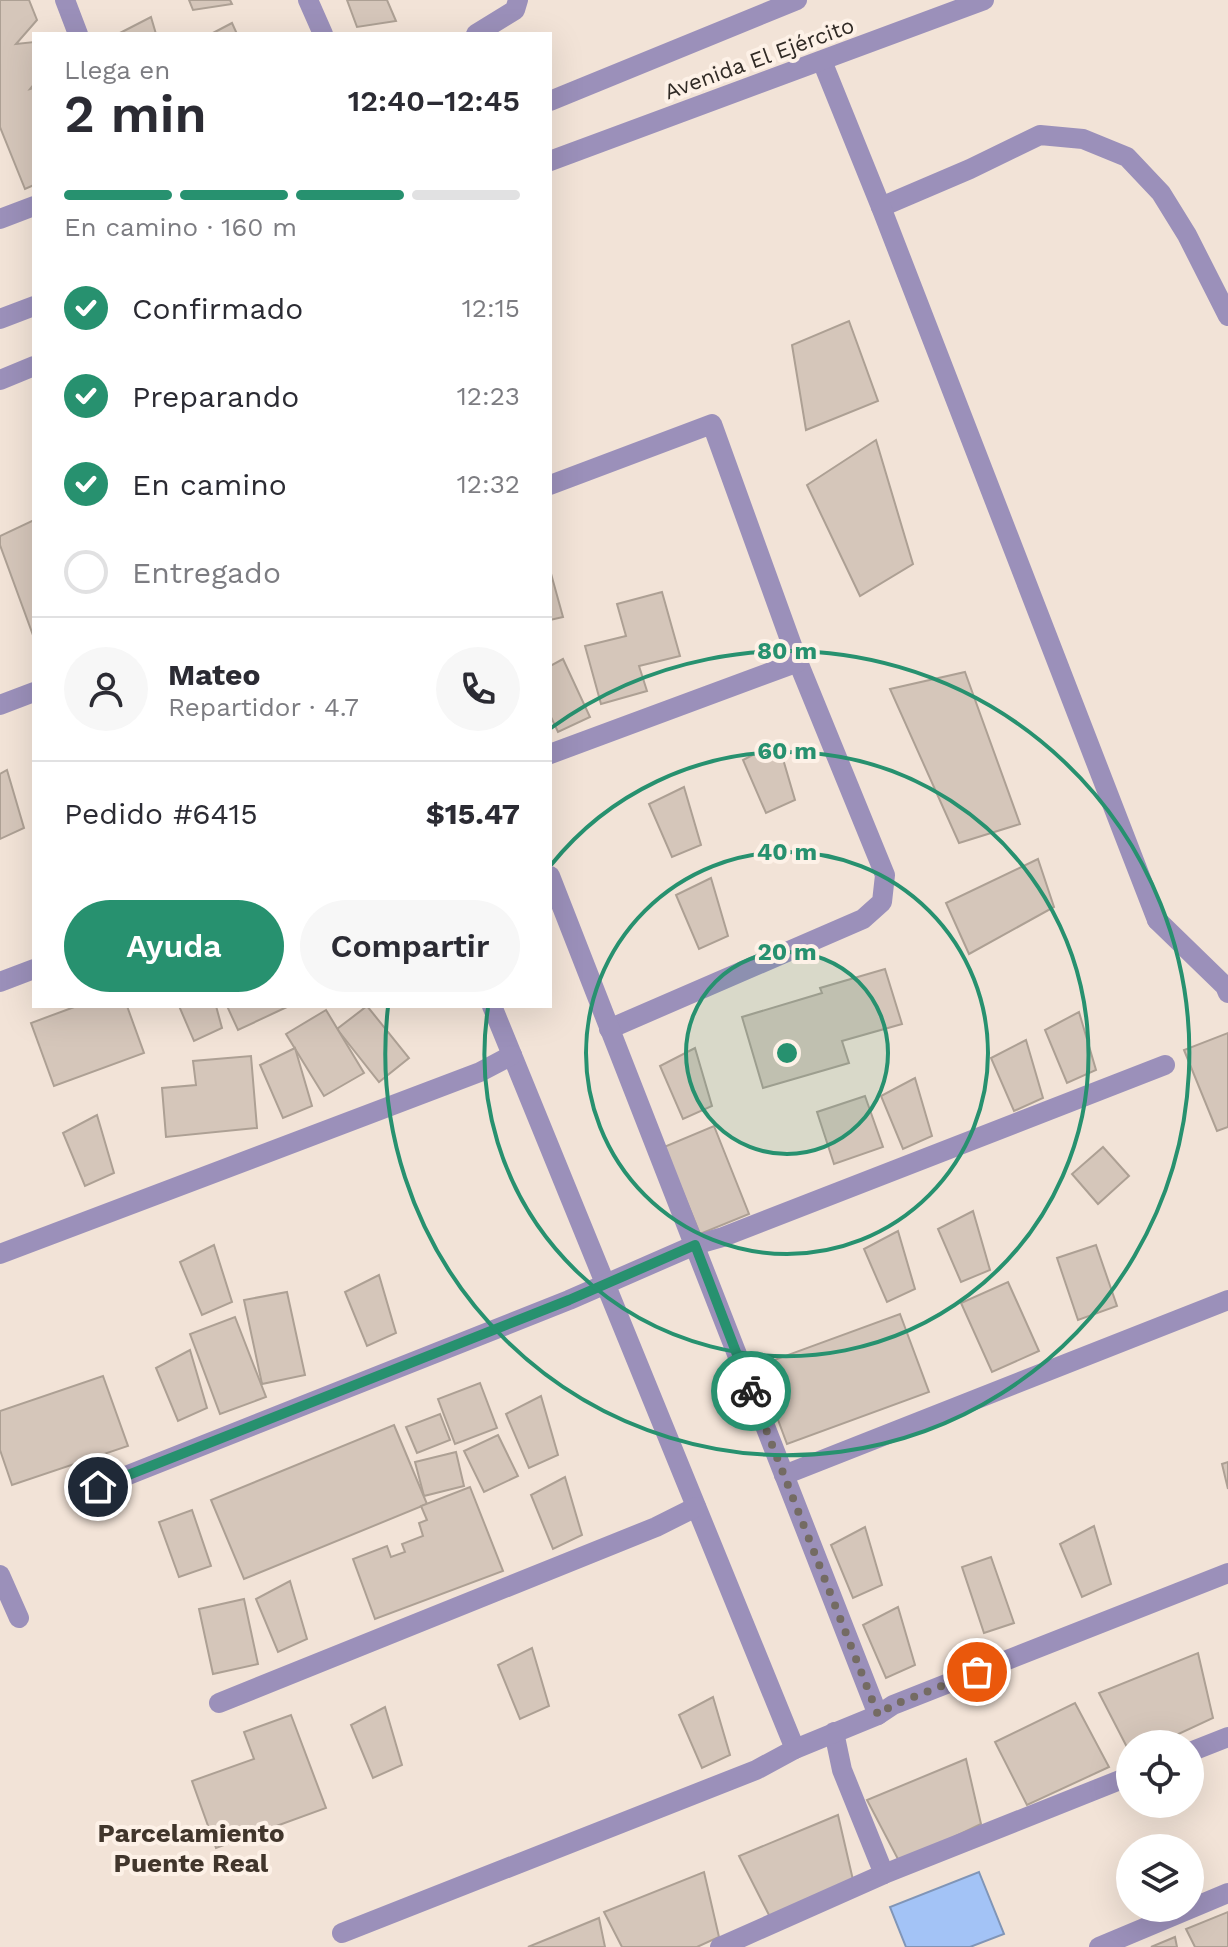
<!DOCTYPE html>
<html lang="es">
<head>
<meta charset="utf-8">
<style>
  body { margin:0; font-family:"Work Sans",sans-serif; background:#f7f7f7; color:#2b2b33; height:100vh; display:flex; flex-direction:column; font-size:30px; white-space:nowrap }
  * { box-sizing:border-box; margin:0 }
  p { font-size:26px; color:#7c7c81 }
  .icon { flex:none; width:44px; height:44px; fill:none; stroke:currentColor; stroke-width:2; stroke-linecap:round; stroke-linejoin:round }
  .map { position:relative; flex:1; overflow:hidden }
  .sheet { position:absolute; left:32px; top:32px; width:520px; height:976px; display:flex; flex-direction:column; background:#fff; border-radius:0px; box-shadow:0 8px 32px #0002 }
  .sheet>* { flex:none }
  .tools { position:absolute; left:1116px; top:1730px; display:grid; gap:16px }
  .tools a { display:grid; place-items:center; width:88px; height:88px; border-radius:50%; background:#fff; box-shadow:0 8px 32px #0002; font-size:40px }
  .pin { position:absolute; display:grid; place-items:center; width:68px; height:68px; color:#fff; margin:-34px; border:4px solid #fff; border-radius:50%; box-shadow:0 2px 8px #0007 }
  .courier { position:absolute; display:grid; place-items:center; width:80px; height:80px; margin:-40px; border:6px solid #27916f; border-radius:50%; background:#fff; color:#222; box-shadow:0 2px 10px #0007 }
  .summary em { font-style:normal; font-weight:600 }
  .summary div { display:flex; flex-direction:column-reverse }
  .summary { display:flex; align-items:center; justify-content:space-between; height:136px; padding:0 32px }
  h1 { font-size:52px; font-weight:600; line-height:60px }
  .bar { display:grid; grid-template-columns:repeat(4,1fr); gap:12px 8px; align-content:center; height:96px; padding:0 32px }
  .bar i { height:10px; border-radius:6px; background:#e1e1e2 }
  .bar .active { background:#27916f }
  .bar p { grid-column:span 4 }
  .line { display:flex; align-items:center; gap:20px; padding:0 32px; border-top:2px solid #e1e1e2 }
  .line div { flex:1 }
  .round { display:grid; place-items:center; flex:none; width:84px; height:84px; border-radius:42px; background:#f7f7f7 }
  ol { padding:0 32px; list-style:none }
  li { display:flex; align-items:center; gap:24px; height:88px }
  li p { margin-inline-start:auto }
  li .icon { padding:8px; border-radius:50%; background:#27916f; color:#fff; stroke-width:4 }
  li:last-child { color:#7c7c81 }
  li i { width:44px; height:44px; border:4px solid #e1e1e2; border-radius:50% }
  .action { display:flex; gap:16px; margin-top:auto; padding:16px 32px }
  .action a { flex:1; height:92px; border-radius:48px; background:#27916f; color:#fff; font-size:32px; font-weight:600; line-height:92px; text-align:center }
  .action a+a { background:#f7f7f7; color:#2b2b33 }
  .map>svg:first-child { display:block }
</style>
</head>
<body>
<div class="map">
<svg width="1228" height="1947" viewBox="0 0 1228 1947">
  <rect width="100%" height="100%" fill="#f2e3d7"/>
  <polygon fill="#a3c3f6" stroke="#8095b7" stroke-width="2" points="979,1872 1004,1934 970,1947 906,1947 890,1907"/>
  <g fill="#d5c6ba" stroke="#ada094" stroke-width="2">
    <polygon points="0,0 29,0 37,20 16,44 34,42 34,84 30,89 34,88 34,185 25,189 0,127"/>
    <polygon points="189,0 230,0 232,4 193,10"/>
    <polygon points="347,0 387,0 396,21 357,27"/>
    <polygon points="151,17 156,34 118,34"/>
    <polygon points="232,23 237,34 211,34"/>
    <polygon points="849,321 878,401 806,430 792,345"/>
    <polygon points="876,440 913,564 860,596 807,485"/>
    <polygon points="34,520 34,638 0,545 0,536"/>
    <polygon points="550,570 563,617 550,620"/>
    <polygon points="662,592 680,656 639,666 647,691 601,704 585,646 626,636 617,604"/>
    <polygon points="563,659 590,717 558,732 550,715 550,666"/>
    <polygon points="965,672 1020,824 959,843 890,689"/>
    <polygon points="778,742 795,800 766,813 743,760"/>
    <polygon points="7,770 24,828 0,839 0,774"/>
    <polygon points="684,787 701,845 672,857 649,804"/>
    <polygon points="1038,859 1054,907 969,954 946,903"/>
    <polygon points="711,878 728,936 699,949 676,895"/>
    <polygon points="885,969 902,1024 842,1041 849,1063 763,1088 742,1017 822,993 820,988"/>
    <polygon points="77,1006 127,1006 144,1053 54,1086 31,1023"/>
    <polygon points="179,1006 216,1006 222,1028 194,1041"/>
    <polygon points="227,1006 289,1006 238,1030"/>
    <polygon points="367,1006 409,1058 379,1082 337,1029"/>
    <polygon points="326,1010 364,1073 324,1096 286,1034"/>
    <polygon points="1079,1012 1096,1070 1067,1083 1045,1030"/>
    <polygon points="1228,1033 1228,1127 1217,1131 1184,1050"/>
    <polygon points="1026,1040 1043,1098 1014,1111 991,1058"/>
    <polygon points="295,1048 312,1106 283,1118 260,1065"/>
    <polygon points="695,1048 712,1106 683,1119 660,1066"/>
    <polygon points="251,1056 257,1128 166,1137 162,1088 196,1085 193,1061"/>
    <polygon points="915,1078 932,1136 903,1149 881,1096"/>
    <polygon points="865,1096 883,1147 834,1164 817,1112"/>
    <polygon points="97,1115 114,1173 85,1186 63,1133"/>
    <polygon points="714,1126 749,1214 700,1234 664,1147"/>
    <polygon points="1103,1147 1129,1176 1098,1204 1072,1174"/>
    <polygon points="973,1211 990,1270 961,1282 938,1229"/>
    <polygon points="898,1231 915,1289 887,1302 864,1249"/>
    <polygon points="214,1245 232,1302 202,1315 180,1262"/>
    <polygon points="1096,1245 1117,1306 1078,1320 1057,1258"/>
    <polygon points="379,1275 396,1333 367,1346 345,1292"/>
    <polygon points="1008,1282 1039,1351 992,1372 961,1303"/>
    <polygon points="287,1292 305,1375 262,1384 244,1300"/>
    <polygon points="900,1314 929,1392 787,1444 758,1366"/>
    <polygon points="235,1317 266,1397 220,1414 190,1334"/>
    <polygon points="190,1350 207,1408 178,1421 156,1368"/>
    <polygon points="103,1376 128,1446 12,1485 0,1450 0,1411"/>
    <polygon points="480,1383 497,1428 455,1444 438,1399"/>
    <polygon points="541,1396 558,1455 529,1468 506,1414"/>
    <polygon points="440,1414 450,1440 417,1453 406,1427"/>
    <polygon points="394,1425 427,1504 244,1579 211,1500"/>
    <polygon points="498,1435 518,1476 484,1492 464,1451"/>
    <polygon points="456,1452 464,1486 424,1496 415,1462"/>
    <polygon points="1228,1462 1228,1489 1222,1464"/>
    <polygon points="565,1477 582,1535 553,1549 531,1495"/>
    <polygon points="470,1487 503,1571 375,1619 353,1559 387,1546 391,1557 405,1552 402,1544 423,1536 419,1523 427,1520 421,1506"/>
    <polygon points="192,1510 211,1566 179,1577 159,1522"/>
    <polygon points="1094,1526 1111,1584 1082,1597 1060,1544"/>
    <polygon points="865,1527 882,1585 853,1598 831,1545"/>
    <polygon points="991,1557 1014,1623 984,1633 962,1567"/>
    <polygon points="290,1581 307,1639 278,1652 256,1599"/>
    <polygon points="244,1599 258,1664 213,1674 199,1609"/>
    <polygon points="898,1607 915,1665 886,1678 863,1625"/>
    <polygon points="532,1648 549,1706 520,1719 498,1665"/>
    <polygon points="1198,1653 1213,1718 1157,1744 1130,1744 1130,1753 1099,1693"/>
    <polygon points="713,1697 730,1755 702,1768 679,1715"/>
    <polygon points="1075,1703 1109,1767 1027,1805 995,1742"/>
    <polygon points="385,1707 402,1765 373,1778 351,1725"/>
    <polygon points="291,1715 326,1808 216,1848 192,1781 254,1759 244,1732"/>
    <polygon points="966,1759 981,1824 900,1863 867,1800"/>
    <polygon points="838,1815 853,1880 771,1919 739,1856"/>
    <polygon points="704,1872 719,1937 697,1947 622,1947 604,1912"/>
    <polygon points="1228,1912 1228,1947 1195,1947 1186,1929"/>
    <polygon points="599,1918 605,1947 528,1947"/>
    <polygon points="1175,1937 1177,1947 1151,1947"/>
  </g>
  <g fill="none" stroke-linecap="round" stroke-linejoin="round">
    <g stroke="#9b90ba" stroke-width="20">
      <polyline points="881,207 970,169 1040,135 1083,139 1127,157 1161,193 1187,235 1228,316"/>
      <polyline points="1157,920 1225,986 1228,993"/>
    </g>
    <g stroke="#9b90ba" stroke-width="20">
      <polyline points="65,0 78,34"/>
      <polyline points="308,0 323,34"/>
      <polyline points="476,34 515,10 518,0"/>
      <polyline points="822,61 881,207 1157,920"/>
      <polyline points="0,219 34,206"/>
      <polyline points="550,485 712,424 798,662 885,875 882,902 863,919 609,1029"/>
      <polyline points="0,705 34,692"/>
      <polyline points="550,754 798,662"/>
      <polyline points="550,876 878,1715"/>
      <polyline points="0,982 34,969"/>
      <polyline points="492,1006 795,1749"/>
      <polyline points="0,1254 480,1072 512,1055"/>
      <polyline points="784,1475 1228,1300"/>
      <polyline points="98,1487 569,1300 695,1245 723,1237 1165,1065"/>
      <polyline points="0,1575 19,1618"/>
      <polyline points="219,1703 656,1527 696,1507"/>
      <polyline points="834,1732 842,1770 884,1874"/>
      <polyline points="1190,1752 1228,1737"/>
      <polyline points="342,1933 756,1770 795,1749 878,1715 893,1705 1228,1573"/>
      <polyline points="720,1947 884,1874 1130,1776"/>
      <polyline points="1099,1947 1228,1893"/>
    </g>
    <g stroke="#9b90ba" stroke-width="20">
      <polyline points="550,101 797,0"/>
      <polyline points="550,161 984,0"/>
      <polyline points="0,319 34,306"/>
      <polyline points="0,380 34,366"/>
    </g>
  </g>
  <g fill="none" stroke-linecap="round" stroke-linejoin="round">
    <polyline stroke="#746b63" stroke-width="8" stroke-dasharray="0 14.4" points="751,1391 878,1715 893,1705 977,1672"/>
    <polyline stroke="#27916f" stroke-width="10" points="98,1487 569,1300 695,1245 751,1391"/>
  </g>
  <circle cx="787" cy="1053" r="101" fill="#27916f" fill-opacity=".12"/>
  <g fill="none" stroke="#27916f" stroke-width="4">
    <circle cx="787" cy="1053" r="101"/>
    <circle cx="787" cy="1053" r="201"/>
    <path d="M551 865A302 302 0 1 1 488 1008"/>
    <path d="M551 728A402 402 0 1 1 388 1007"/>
  </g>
  <g text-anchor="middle" stroke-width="8" stroke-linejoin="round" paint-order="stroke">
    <g font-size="22" fill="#302a25" stroke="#fdf1e7">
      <text transform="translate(759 58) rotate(-20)" y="8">Avenida El Ejército</text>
    </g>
    <g font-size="26" font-weight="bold" fill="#41362c" stroke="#fdf1e7">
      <text x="191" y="1842">Parcelamiento<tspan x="191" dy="30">Puente Real</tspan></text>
    </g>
  </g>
  <circle cx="787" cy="1053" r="12" fill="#27916f" stroke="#fdf1e7" stroke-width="4"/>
  <g font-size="24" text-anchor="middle" font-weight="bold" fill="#27916f" stroke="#fdf1e7" stroke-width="8" stroke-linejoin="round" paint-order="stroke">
    <text x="787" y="659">80 m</text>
    <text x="787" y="759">60 m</text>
    <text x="787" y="860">40 m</text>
    <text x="787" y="960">20 m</text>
  </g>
</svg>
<div class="tools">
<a><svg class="icon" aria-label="locate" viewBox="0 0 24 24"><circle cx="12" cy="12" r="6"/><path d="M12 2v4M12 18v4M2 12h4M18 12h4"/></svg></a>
<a><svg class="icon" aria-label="layers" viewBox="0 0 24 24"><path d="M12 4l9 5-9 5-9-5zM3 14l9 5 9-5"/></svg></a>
</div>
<div class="pin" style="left:977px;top:1672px;background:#ea580c"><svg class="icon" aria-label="bag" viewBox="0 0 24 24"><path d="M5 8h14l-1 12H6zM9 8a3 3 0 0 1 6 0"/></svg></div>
<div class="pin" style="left:98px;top:1487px;background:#1f2937"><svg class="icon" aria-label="home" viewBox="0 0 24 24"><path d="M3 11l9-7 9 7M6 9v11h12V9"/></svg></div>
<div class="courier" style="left:751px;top:1391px"><svg class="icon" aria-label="bike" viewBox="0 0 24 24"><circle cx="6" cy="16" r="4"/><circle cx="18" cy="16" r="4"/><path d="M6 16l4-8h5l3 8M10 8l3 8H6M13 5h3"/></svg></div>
<section class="sheet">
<div class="summary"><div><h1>2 min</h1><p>Llega en</p></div><em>12:40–12:45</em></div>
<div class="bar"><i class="active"></i><i class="active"></i><i class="active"></i><i></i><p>En camino · 160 m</p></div>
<ol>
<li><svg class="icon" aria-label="check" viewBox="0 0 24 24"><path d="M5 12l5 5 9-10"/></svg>Confirmado<p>12:15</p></li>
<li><svg class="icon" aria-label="check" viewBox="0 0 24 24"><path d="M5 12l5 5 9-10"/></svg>Preparando<p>12:23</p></li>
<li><svg class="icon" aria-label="check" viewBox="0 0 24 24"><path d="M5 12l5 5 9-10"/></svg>En camino<p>12:32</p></li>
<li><i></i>Entregado</li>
</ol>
<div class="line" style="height:144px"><a class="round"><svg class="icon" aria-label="person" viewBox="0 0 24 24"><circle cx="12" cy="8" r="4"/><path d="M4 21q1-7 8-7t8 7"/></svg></a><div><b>Mateo</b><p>Repartidor · 4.7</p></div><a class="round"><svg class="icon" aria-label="phone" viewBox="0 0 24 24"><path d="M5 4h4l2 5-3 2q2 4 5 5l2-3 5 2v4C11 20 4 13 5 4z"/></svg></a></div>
<div class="line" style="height:104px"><div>Pedido #6415</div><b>$15.47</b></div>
<div class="action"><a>Ayuda</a><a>Compartir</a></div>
</section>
</div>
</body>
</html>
